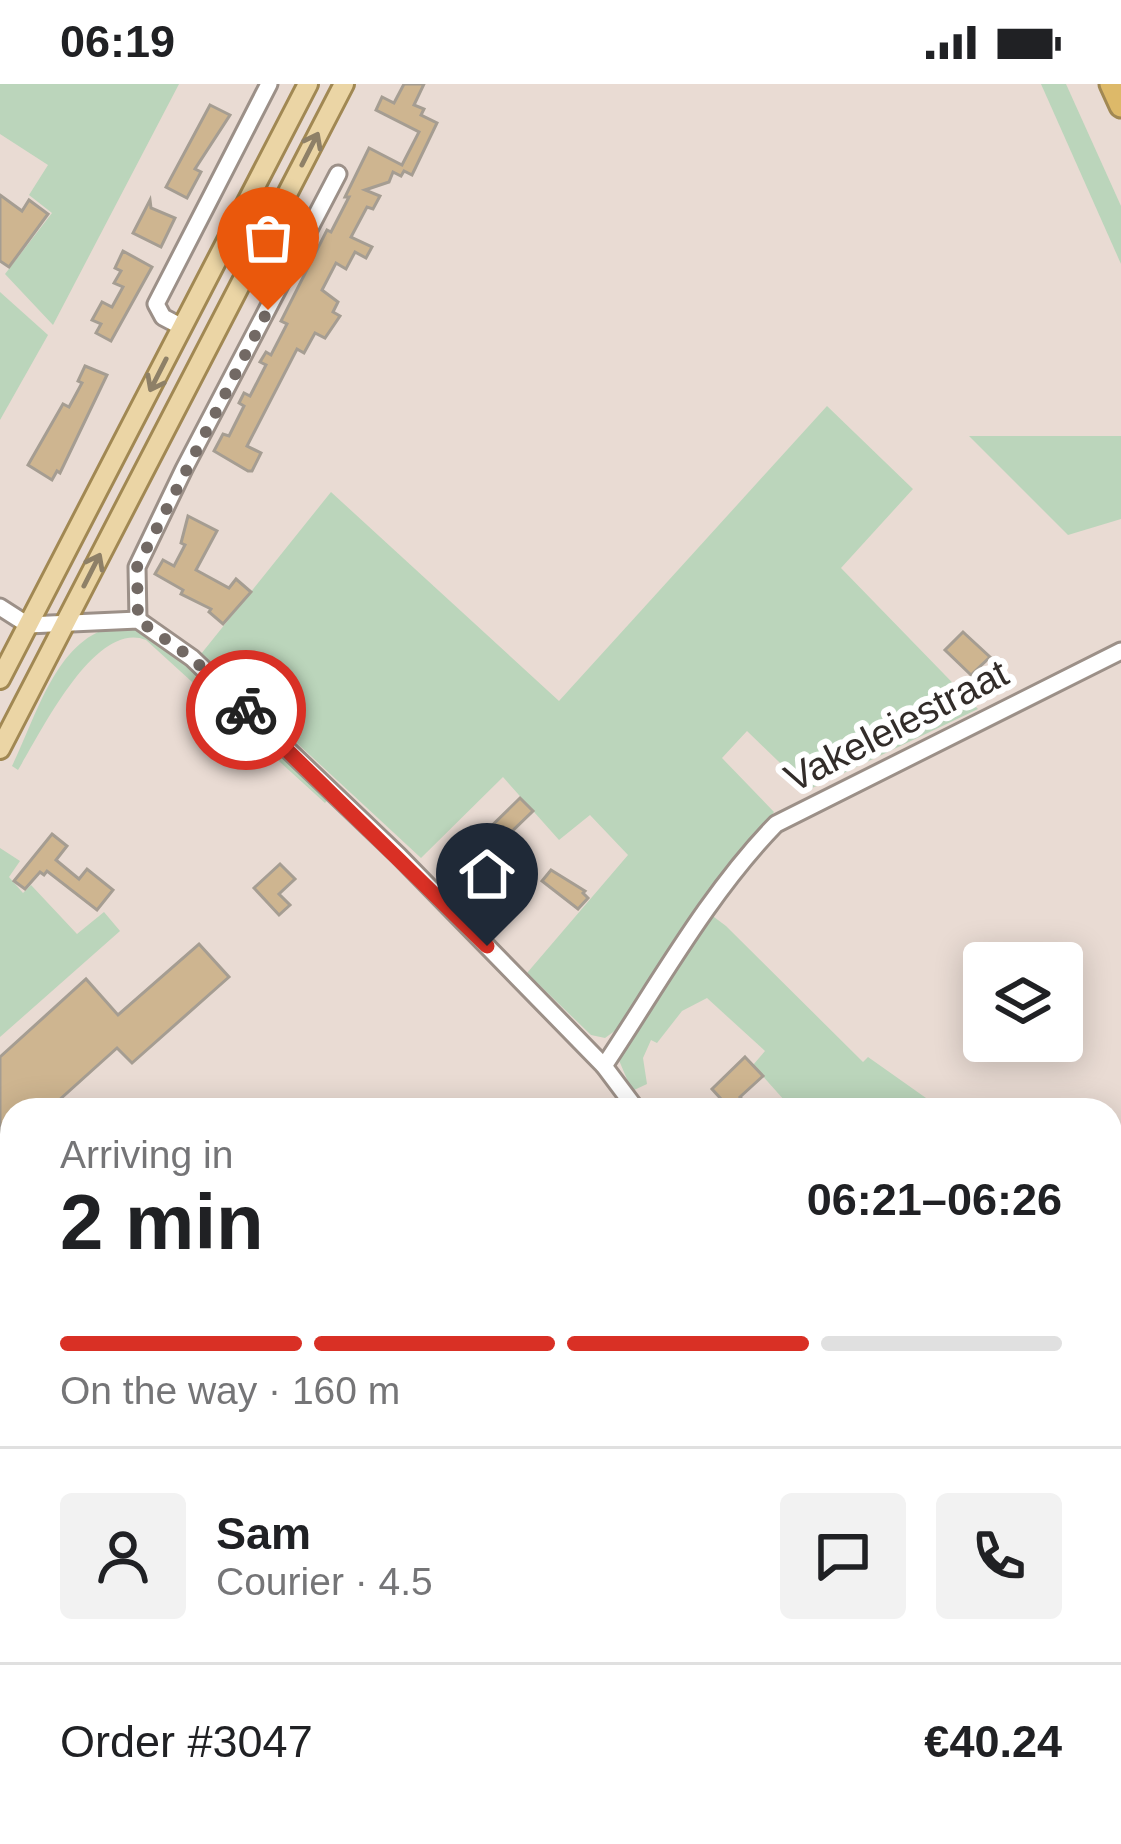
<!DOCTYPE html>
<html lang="en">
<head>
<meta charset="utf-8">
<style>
  body { margin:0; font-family:Helvetica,sans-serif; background:#f2f2f2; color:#202124; height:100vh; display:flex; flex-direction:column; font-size:45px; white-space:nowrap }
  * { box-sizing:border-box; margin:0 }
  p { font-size:39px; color:#757577 }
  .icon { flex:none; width:66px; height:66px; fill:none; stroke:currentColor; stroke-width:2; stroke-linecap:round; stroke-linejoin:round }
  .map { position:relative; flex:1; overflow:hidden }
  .side { position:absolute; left:0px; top:1014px; width:1122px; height:747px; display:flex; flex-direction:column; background:#fff; border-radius:36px 36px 0 0; box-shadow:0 6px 30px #0003 }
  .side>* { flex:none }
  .controls { position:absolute; left:963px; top:858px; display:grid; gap:24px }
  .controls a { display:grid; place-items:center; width:120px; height:120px; border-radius:12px; background:#fff; box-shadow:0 6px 30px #0003; font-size:60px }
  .pin { position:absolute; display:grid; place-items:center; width:102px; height:102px; color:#fff; margin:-123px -51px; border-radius:50% 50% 50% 0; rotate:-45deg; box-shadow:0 0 12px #0007 }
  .pin .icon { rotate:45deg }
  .courier { position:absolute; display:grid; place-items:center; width:120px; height:120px; margin:-60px; border:9px solid #d93025; border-radius:50%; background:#fff; color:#222; box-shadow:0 3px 15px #0007 }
  .headline em { font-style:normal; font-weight:700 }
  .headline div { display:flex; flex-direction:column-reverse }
  .headline { display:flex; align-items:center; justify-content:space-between; height:204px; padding:0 60px }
  h1 { font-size:78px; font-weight:700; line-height:90px }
  .bar { display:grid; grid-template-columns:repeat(4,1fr); gap:18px 12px; align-content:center; height:144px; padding:0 60px }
  .bar i { height:15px; border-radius:9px; background:#e0e0e0 }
  .bar .current { background:#d93025 }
  .bar p { grid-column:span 4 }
  .line { display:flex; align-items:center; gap:30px; padding:0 60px; border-top:3px solid #e0e0e0 }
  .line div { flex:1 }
  .round { display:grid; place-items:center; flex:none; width:126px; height:126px; border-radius:12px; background:#f2f2f2 }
  .status { display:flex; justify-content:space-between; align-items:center; height:84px; padding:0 60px; background:#fff; direction:ltr }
  .status svg { height:33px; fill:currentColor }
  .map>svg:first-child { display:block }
</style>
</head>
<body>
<div class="status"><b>06:19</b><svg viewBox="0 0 49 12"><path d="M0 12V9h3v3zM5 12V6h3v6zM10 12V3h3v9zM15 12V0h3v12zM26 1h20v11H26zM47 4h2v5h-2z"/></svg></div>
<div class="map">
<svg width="1121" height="1760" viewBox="0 0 1121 1760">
  <rect width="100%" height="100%" fill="#e9dbd3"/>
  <g fill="#bbd5bb">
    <polygon points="0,0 179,0 53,241 5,190 52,129 29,111 48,81 0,50"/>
    <polygon points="1041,0 1066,0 1121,122 1121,180"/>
    <polygon points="0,208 48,251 0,336"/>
    <polygon points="827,322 913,405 841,484 978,625 808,706 747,647 722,674 774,728 702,824 726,842 863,978 868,973 943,1026 793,1026 753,981 765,967 707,914 682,927 657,959 651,956 643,974 647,1000 632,1007 618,974 671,894 661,886 623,941 605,954 591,951 527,889 628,771 590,731 559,756 503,693 421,774 201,570 331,408 559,617"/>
    <polygon points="1121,352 1121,435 1068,451 969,352"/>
    <path d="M112,543L139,546L187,579L329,714L325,719L146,556C95,535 40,650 18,686L12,682C36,634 55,557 112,543Z"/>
    <polygon points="0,764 20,777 9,793 23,809 31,801 77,850 104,828 120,847 0,953"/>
    <polygon points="1121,1174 1121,1640 1110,1612 1110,1181"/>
    <polygon points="1110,1663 1121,1689 1121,1760 893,1760 906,1749 1110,1749"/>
    <polygon points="309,1749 571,1749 579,1760 316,1760"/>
  </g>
  <g fill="#ceb590" stroke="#a59d92" stroke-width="3">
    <polygon points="404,0 424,0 414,21 424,25 421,31 437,39 412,91 404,87 401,92 393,88 389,98 365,106 380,112 373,125 367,123 351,153 372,163 366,174 355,168 346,185 336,179 322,206 338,218 333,228 340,232 325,254 315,249 304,269 297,265 247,362 261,369 252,387 248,387 214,367 223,350 229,352 244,322 239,319 244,309 250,312 266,281 260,278 266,268 271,271 287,240 281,237 327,146 331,148 349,113 345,113 369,64 402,81 419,48 376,26 382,13 394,19"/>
    <polygon points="210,21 230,31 195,85 201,88 187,114 166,103"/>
    <polygon points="0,111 22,127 29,116 48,130 9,183 0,177"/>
    <polygon points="150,116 151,124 175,134 161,163 133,149"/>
    <polygon points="123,167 152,183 111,257 96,249 101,240 92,236 102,218 112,223 123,203 114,199 121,187 115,184"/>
    <polygon points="85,282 107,291 60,389 57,387 52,396 28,381 63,320 69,323 82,299 78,297"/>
    <polygon points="188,432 217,447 196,486 229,504 236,495 251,508 223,540 209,528 211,525 181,510 183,506 155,490 163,476 174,482 185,461 181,459"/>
    <polygon points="963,548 990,573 971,591 945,566"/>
    <polygon points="520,714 533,727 505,754 526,777 493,808 456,769 469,756 473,760"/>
    <polygon points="52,750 67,762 56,776 79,795 87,785 113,806 97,826 47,787 44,791 40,788 25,805 14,797"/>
    <polygon points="280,780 295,795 279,810 290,821 279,831 254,804"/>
    <polygon points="551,786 585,807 583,809 588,814 578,825 542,797"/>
    <polygon points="199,860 229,893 132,979 117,964 48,1026 12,1026 12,1059 5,1065 0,1059 0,973 86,895 118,931"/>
    <polygon points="745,973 763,992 740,1013 752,1026 731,1026 712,1005"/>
  </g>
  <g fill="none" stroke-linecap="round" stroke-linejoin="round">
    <g stroke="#9c9088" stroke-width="21">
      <g id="minor">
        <polyline points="182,243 163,233 156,220 269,0"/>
        <polyline points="0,523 28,541 138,536 192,574 399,772 604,982 637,1026"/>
        <polyline points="138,536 137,483 184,385 338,90"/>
        <path d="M604,982C658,901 708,810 776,740L1121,567"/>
        <polyline points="1110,1634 1121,1661"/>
      </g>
    </g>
    <g stroke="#a18853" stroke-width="24">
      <g id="major">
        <polyline points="0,595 308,0"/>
        <polyline points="0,665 344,0"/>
      </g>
    </g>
    <g stroke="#a18853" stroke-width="27">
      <polyline id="highway" points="1111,0 1121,22"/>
    </g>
    <use href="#minor" stroke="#fff" stroke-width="15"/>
    <use href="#major" stroke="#ebd5a5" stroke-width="18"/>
    <use href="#highway" stroke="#ddb969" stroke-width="21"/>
  </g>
  <defs><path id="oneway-shaft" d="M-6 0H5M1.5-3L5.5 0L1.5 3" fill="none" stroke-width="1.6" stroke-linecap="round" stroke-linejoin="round" transform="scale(3)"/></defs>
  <g stroke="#8e8067">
    <use href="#oneway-shaft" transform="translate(310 65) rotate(-63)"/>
    <use href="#oneway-shaft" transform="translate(158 291) rotate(117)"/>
    <use href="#oneway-shaft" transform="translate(92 486) rotate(-63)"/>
  </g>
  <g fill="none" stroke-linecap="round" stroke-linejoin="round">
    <polyline stroke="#726964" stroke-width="12" stroke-dasharray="0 21.6" points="246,626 192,574 138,536 137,483 268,226"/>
    <polyline stroke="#d93025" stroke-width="15" points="246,626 487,862"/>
  </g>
  <g text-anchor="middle" stroke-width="12" stroke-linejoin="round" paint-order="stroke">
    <g font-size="39" fill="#322c29" stroke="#fff">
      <text transform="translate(896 641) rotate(-27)" y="14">Vakeleiestraat</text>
    </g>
  </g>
</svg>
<div class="controls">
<a><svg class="icon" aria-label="layers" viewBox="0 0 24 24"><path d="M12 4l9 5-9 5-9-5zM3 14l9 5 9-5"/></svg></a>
</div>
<div class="pin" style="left:268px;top:226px;background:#ea580c"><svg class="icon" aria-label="bag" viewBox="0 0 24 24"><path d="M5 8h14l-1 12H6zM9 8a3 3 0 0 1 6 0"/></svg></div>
<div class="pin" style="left:487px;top:862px;background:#1f2937"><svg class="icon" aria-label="home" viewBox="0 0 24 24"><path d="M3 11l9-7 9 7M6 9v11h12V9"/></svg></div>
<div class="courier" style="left:246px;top:626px"><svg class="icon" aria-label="bike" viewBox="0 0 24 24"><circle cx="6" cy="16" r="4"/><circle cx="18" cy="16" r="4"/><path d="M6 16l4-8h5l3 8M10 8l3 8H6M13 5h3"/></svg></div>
<section class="side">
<div class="headline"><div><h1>2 min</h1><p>Arriving in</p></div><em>06:21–06:26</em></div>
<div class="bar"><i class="current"></i><i class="current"></i><i class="current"></i><i></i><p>On the way · 160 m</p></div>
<div class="line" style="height:216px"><a class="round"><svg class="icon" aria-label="person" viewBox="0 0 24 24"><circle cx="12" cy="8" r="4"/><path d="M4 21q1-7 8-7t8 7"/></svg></a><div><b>Sam</b><p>Courier · 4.5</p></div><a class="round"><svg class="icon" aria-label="chat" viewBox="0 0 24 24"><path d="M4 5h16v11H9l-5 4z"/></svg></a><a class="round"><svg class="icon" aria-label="phone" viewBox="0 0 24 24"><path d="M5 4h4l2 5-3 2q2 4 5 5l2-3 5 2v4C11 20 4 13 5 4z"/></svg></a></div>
<div class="line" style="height:156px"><div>Order #3047</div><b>€40.24</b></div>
</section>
</div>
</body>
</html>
